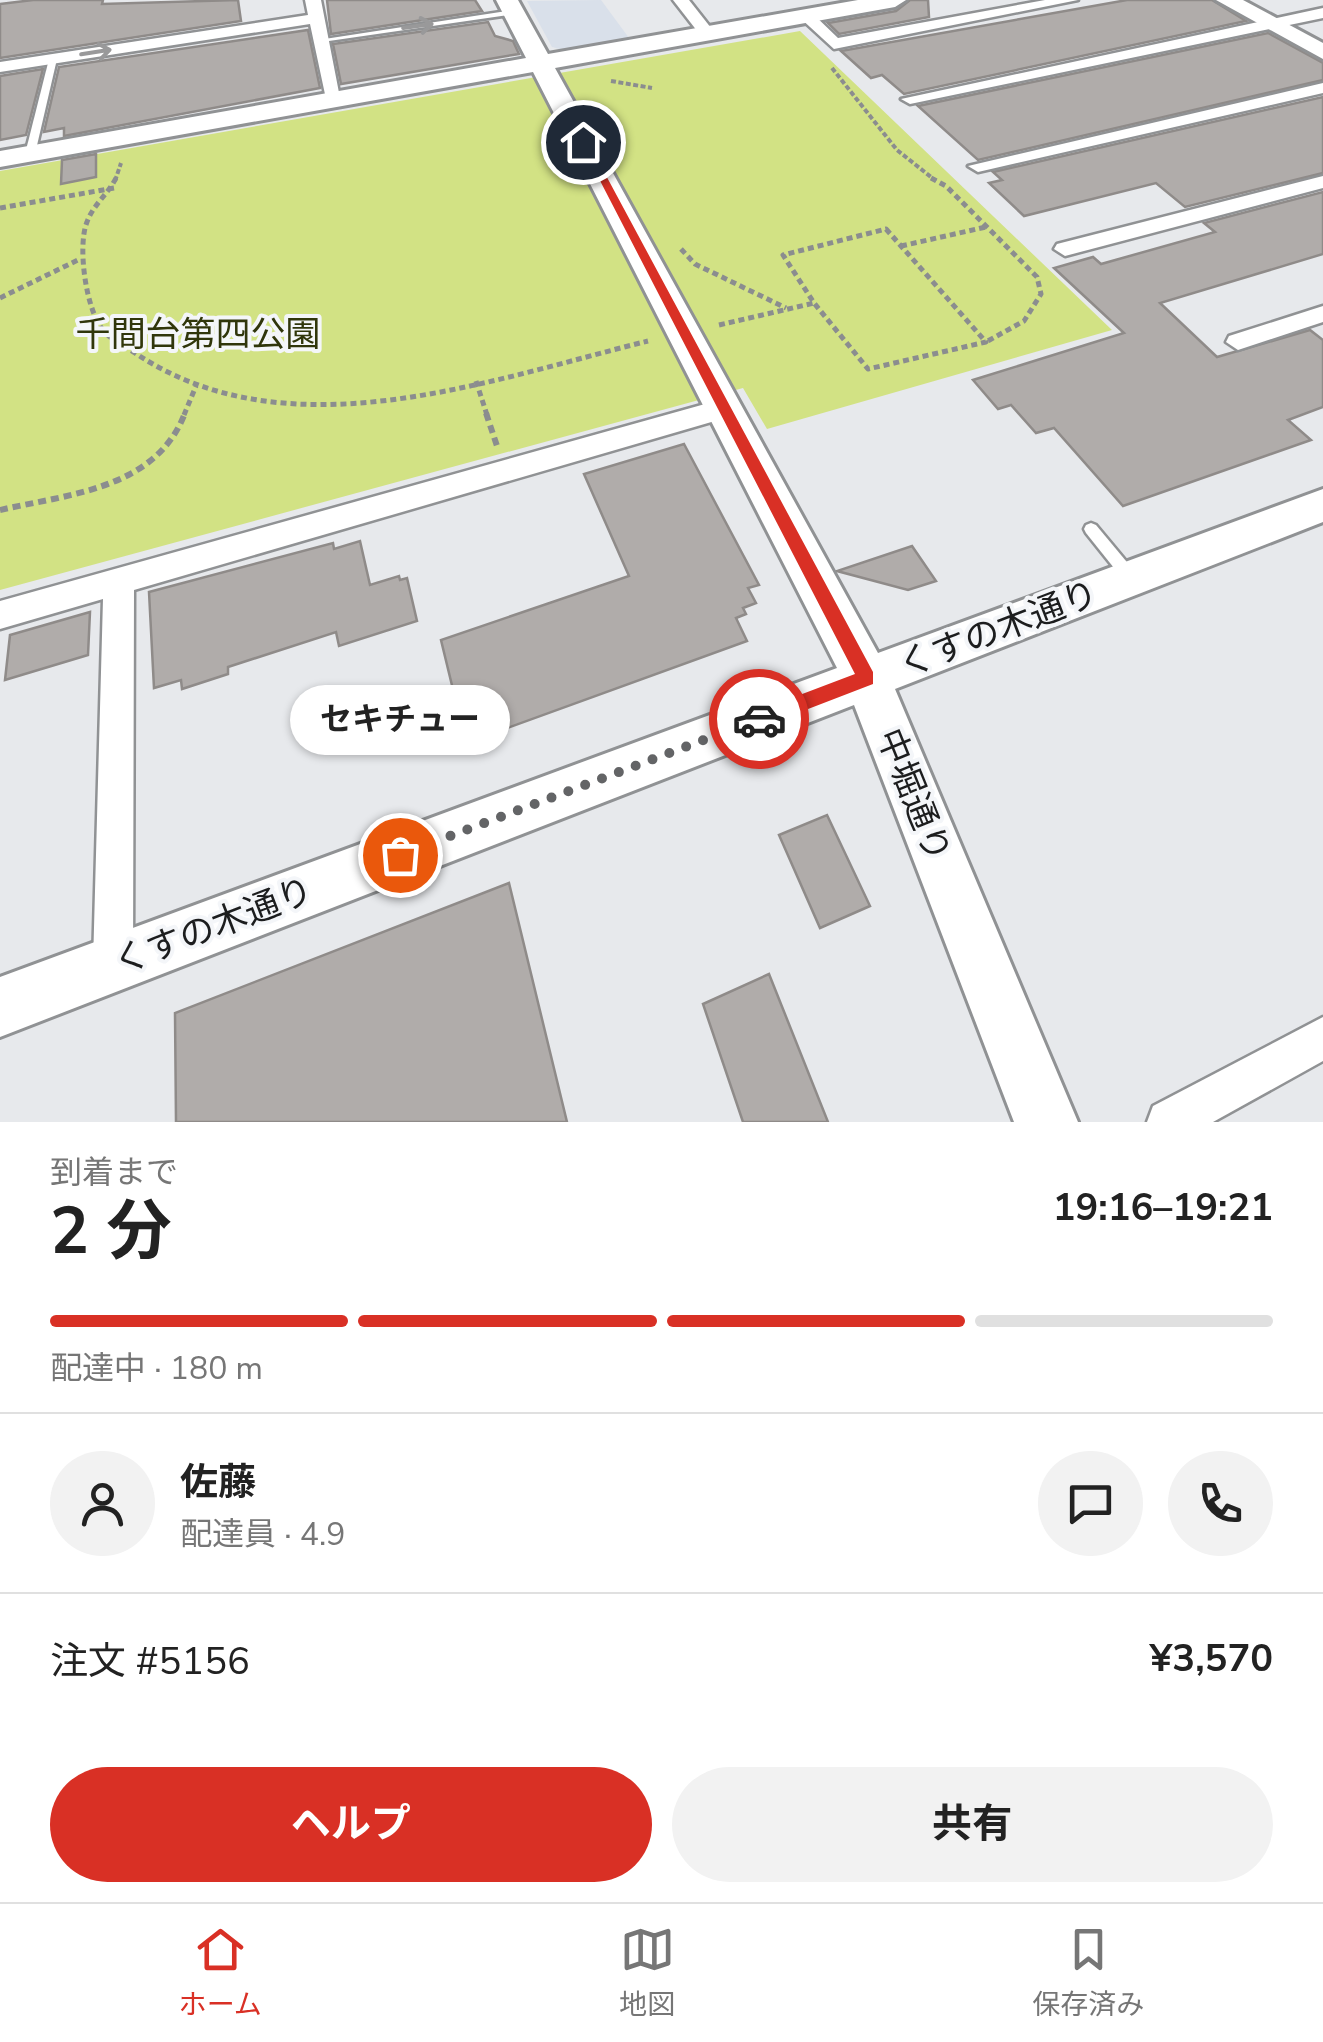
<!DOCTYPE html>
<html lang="ja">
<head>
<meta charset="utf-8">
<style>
  body { margin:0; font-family:"Nunito Sans","Noto Sans JP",sans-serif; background:#f2f2f2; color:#222; height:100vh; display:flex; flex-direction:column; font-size:38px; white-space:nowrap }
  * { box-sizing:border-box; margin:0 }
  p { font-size:32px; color:#767676 }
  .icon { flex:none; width:55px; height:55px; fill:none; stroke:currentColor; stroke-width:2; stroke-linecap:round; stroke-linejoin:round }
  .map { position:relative; height:1122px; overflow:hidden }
  .drawer { display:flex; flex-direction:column; background:#fff; flex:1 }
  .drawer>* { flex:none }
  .pin { position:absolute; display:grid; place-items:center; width:85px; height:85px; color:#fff; margin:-42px; border:5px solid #fff; border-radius:50%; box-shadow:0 2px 10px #0007 }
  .courier { position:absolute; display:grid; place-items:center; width:100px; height:100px; margin:-50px; border:8px solid #d93025; border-radius:50%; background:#fff; color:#222; box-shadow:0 2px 12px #0007 }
  .bubble { position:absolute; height:70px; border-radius:35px; background:#fff; box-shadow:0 2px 8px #0004; font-size:32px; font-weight:700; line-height:70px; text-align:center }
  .headline em { font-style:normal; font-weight:700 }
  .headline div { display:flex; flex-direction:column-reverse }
  .headline { display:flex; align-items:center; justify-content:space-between; height:170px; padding:0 50px }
  h1 { font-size:65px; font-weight:700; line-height:75px }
  .bar { display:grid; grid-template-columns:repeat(4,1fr); gap:15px 10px; align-content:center; height:120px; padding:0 50px }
  .bar i { height:12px; border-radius:8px; background:#e0e0e0 }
  .bar .active { background:#d93025 }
  .bar p { grid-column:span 4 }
  .line { display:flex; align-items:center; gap:25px; padding:0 50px; border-top:2px solid #e0e0e0 }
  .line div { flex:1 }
  .round { display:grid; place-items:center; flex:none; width:105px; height:105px; border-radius:52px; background:#f2f2f2 }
  .button { display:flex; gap:20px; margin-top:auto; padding:20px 50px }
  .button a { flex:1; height:115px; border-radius:60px; background:#d93025; color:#fff; font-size:40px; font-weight:700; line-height:115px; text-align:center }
  .button a+a { background:#f2f2f2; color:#222 }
  .menu { display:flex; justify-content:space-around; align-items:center; height:140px; border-top:2px solid #e0e0e0; background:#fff; font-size:28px; color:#767676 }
  .menu a { display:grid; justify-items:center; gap:5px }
  .menu .active { color:#d93025 }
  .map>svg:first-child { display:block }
</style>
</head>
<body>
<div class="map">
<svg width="1323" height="1122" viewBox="0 0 1323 1122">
  <rect width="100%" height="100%" fill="#e7e9ec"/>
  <polygon fill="#d9e0ea" points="601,0 629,38 563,50 552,47 527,1"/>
  <polygon fill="#d2e284" points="800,31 1112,330 767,429 743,388 0,590 0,171"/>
  <g fill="#b0acaa" stroke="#8f8b89" stroke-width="2.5">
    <polygon points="33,0 103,0 102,4 238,0 241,21 0,58 0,4"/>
    <polygon points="327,0 475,0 482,11 331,34"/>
    <polygon points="910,0 928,0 929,17 839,34 828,23 896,11"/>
    <polygon points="1127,0 1212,0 1246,21 904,94 882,75 871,78 841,51"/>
    <polygon points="488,22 495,36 513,41 519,54 341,84 333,44"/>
    <polygon points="308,30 320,88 64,136 64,128 44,132 59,67"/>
    <polygon points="1268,33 1323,63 1323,80 978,160 918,106"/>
    <polygon points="43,69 26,135 0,140 0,76"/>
    <polygon points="1323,97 1323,173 1185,207 1156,183 1024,216 989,183 1002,180 993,172"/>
    <polygon points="96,154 96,177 61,184 62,160"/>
    <polygon points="1323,192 1323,254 1160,303 1217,357 1310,330 1323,340 1323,407 1288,420 1311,440 1123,506 1054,428 1036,433 1011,405 998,409 973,380 1124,333 1054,268 1093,257 1101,264 1215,232 1204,223"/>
    <polygon points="684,444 759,585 748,588 756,603 743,608 746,614 736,618 747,641 466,743 441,640 629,576 584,474"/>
    <polygon points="360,541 370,585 399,576 400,580 407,578 417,621 339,646 336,632 228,667 228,674 182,689 181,680 154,688 149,592 333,543 334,549"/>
    <polygon points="912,546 936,581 908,590 837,571"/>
    <polygon points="90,612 88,655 5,680 10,635"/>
    <polygon points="827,815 870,906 820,928 779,835"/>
    <polygon points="509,883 567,1122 176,1122 175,1013"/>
    <polygon points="769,974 828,1122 743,1122 703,1004"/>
  </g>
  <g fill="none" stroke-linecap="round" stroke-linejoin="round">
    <g stroke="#909294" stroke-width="5">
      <g id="lane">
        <polygon points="513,10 516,10 516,14 322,42 318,40"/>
        <polygon points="53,56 57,59 35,154 30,157 25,154 49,59"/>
        <polygon points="1091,523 1096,525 1136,573 1139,578 1136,583 1131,585 1126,583 1086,533 1084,529 1086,525"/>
      </g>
    </g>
    <g stroke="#909294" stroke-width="5">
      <g id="street">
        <polygon points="305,0 321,0 341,103 326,99 310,24 0,72 0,62 308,15"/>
        <polygon points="673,0 689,0 715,33 713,36 701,36"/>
        <polygon points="1045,0 1078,0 834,49 798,16 812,13 838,38"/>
        <polygon points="1323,8 1323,18 910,104 901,99"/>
        <polygon points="1323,83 1323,93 978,172 968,166"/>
        <polygon points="1323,176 1323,188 1065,256 1054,249 1057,244"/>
        <polygon points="1323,306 1323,322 1238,350 1226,342 1229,336"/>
        <polygon points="723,399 736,409 732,416 134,590 133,964 127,978 113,984 99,978 93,964 103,599 0,629 0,601"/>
        <polygon points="1323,1017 1323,1061 1213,1122 1147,1122 1153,1106"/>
      </g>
    </g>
    <g stroke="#909294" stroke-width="6">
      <g id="secondary">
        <polygon points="496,0 518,0 548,54 858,0 906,0 895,7 555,68 878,653 1323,489 1323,522 895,689 1078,1122 1014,1122 854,705 0,1037 0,977 837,668 533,72 0,167 0,151 526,58"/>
        <polygon points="1216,0 1243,0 1323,43 1323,59"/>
      </g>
    </g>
    <g stroke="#8b8d8f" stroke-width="4" stroke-dasharray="5 2.5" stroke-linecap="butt">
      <polyline points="832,68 897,150 936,181"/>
      <polyline points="611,81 652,88"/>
      <polyline points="115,181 121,163"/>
    </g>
    <g stroke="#8b8d8f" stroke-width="5" stroke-dasharray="6 4" stroke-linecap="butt">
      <path d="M116,178C108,194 93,205 87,222C77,246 86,312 104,331C111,340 125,346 135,353C287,455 486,381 648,341"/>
      <polyline points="931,178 946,186 1037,277 1041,294 1024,321 986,342"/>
      <polyline points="0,208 114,188"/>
      <polygon points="886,229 986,342 868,369 814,303 783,255"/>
      <polyline points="901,246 986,227"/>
      <polyline points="681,249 695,264 786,308"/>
      <polyline points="0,298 80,259"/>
      <polyline points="719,325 814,303"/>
      <polyline points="476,381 487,415"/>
      <polyline points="184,415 196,386"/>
    </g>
    <g stroke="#8b8d8f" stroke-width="6" stroke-dasharray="8 5" stroke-linecap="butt">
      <polyline points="486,413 497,446"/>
      <path d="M0,510C70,494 156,489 185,413"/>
    </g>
    <use href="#lane" fill="#fff" fill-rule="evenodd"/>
    <use href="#street" fill="#fff" fill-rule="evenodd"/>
    <use href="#secondary" fill="#fff" fill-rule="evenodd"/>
  </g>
  <defs><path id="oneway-shaft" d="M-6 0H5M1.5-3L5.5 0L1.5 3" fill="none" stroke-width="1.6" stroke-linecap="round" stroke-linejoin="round" transform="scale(2.5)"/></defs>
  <g stroke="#99999a">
    <use href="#oneway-shaft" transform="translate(418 26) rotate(-8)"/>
    <use href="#oneway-shaft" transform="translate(96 52) rotate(-9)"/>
  </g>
  <polygon fill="#d93025" points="579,140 588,142 873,672 873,684 759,728 752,725 752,713 855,674"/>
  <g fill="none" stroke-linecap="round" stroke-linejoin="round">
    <polyline stroke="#636466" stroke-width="10" stroke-dasharray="0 18" points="400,855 759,719"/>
  </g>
  <g text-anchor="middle" stroke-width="8" stroke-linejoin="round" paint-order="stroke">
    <g font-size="35" fill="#30360b" stroke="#f4f6f9">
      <text x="198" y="346">千間台第四公園</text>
    </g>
    <g font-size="35" fill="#1c1d1e" stroke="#f4f6f9">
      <text transform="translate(998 629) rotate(-21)" y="12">くすの木通り</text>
      <text transform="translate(914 795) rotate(68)" y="12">中堀通り</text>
      <text transform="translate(213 926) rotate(-21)" y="12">くすの木通り</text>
    </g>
  </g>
</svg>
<div class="pin" style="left:400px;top:855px;background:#ea580c"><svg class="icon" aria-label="bag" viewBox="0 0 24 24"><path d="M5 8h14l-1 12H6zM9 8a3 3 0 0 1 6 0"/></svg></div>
<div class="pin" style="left:583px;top:142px;background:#1f2937"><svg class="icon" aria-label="home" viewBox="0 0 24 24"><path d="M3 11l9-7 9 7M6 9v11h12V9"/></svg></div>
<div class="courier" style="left:759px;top:719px"><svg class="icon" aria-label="car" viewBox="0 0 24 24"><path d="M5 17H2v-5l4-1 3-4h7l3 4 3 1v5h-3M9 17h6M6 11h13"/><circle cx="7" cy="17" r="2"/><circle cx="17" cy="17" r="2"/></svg></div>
<div class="bubble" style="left:290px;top:685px;width:220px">セキチュー</div>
</div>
<section class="drawer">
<div class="headline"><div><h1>2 分</h1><p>到着まで</p></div><em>19:16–19:21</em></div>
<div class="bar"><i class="active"></i><i class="active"></i><i class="active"></i><i></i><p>配達中 · 180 m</p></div>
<div class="line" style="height:180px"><a class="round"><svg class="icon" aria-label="person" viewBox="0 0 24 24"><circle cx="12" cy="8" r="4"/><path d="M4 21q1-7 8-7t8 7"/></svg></a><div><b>佐藤</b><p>配達員 · 4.9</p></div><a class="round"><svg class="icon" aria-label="chat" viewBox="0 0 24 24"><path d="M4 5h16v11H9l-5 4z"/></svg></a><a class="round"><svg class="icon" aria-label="phone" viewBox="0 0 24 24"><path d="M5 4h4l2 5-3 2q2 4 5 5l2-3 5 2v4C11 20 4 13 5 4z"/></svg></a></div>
<div class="line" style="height:130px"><div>注文 #5156</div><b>¥3,570</b></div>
<div class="button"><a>ヘルプ</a><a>共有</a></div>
</section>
<nav class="menu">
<a class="active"><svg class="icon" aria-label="home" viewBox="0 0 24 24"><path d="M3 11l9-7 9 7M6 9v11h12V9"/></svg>ホーム</a>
<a><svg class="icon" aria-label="map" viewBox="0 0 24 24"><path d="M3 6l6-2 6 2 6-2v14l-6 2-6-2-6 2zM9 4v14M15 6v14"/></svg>地図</a>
<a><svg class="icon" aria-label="saved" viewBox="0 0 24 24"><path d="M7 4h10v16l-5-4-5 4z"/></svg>保存済み</a>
</nav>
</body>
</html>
